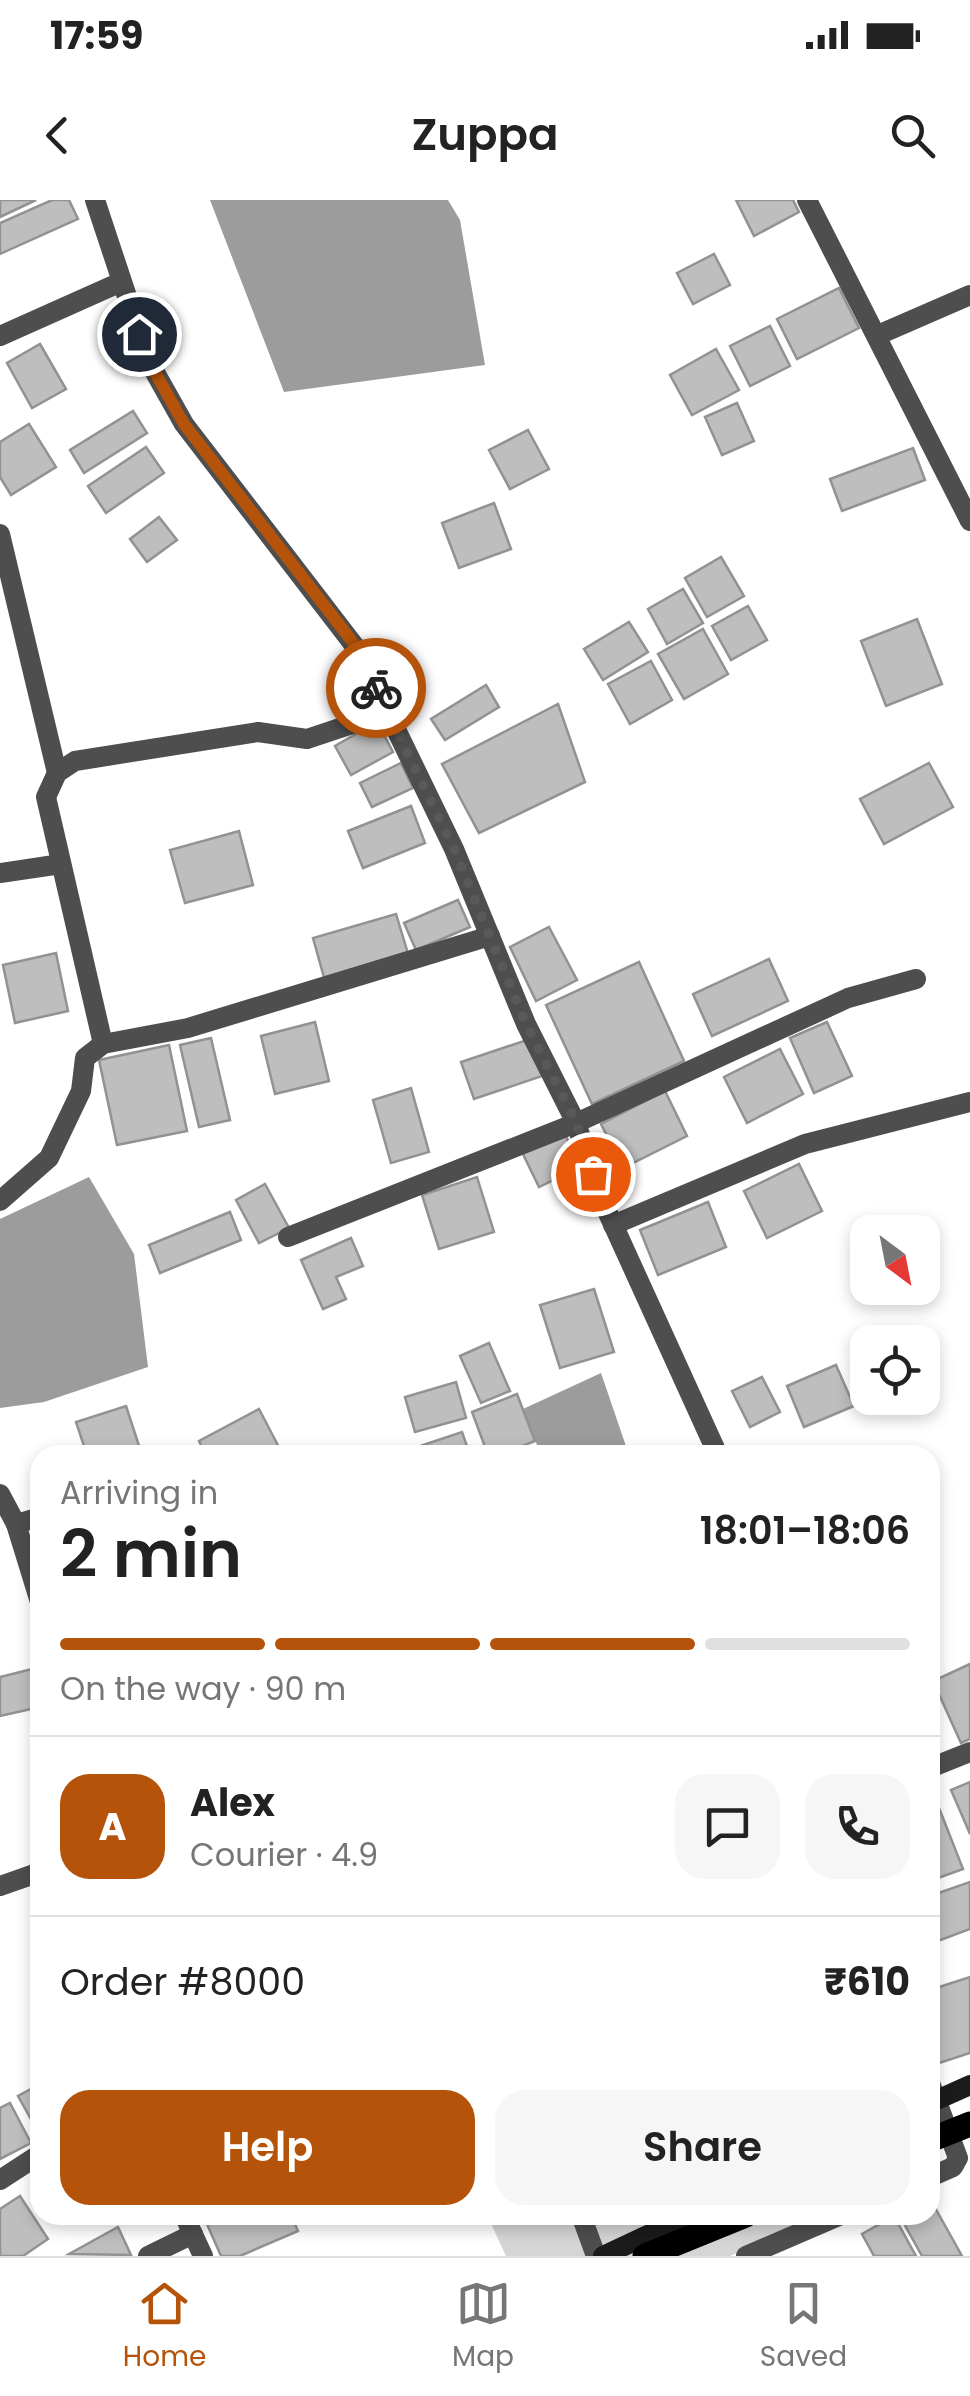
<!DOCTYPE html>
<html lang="en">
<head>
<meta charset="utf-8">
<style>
  body { margin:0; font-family:Poppins,sans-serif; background:#f6f6f6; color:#222; height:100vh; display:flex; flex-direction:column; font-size:38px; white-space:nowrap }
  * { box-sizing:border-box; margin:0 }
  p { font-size:32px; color:#767676 }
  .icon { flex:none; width:55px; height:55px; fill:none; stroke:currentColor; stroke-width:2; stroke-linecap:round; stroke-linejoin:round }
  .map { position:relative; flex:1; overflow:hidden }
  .panel { position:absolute; left:30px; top:1245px; width:910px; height:780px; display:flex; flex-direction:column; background:#fff; border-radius:30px; box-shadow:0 5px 15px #0003 }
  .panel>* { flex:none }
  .needle { width:65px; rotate:148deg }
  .buttons { position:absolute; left:850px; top:1015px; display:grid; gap:20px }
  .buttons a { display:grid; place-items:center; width:90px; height:90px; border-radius:20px; background:#fff; box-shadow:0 5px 15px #0003; font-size:50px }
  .pin { position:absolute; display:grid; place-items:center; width:85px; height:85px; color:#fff; margin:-42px; border:5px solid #fff; border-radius:50%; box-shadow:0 2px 10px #0007 }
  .courier { position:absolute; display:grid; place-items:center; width:100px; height:100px; margin:-50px; border:8px solid #b45309; border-radius:50%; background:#fff; color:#222; box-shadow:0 2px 12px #0007 }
  .headline em { font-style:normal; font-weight:600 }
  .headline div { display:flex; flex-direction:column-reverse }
  .headline { display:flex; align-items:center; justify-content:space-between; height:170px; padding:0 30px }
  h1 { font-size:65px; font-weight:600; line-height:75px }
  .bar { display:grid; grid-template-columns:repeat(4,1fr); gap:15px 10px; align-content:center; height:120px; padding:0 30px }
  .bar i { height:12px; border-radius:8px; background:#e0e0e0 }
  .bar .on { background:#b45309 }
  .bar p { grid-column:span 4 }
  .line { display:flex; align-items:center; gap:25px; padding:0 30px; border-top:2px solid #e0e0e0 }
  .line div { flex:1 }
  .round { display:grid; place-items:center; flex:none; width:105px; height:105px; border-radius:30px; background:#f6f6f6 }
  .button { display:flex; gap:20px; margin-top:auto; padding:20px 30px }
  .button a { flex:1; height:115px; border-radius:30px; background:#b45309; color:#fff; font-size:40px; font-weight:600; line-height:115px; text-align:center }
  .button a+a { background:#f6f6f6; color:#222 }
  .status { display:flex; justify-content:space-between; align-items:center; height:70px; padding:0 50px; background:#fff; direction:ltr }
  .status svg { height:28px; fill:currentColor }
  header { display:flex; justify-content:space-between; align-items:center; height:130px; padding:0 30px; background:#fff; font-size:45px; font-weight:600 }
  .dock { display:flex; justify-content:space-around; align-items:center; height:140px; border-top:2px solid #e0e0e0; background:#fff; font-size:28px; color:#767676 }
  .dock a { display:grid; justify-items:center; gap:5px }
  .dock .on { color:#b45309 }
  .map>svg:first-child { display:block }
</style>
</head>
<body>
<div class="status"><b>17:59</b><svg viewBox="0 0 49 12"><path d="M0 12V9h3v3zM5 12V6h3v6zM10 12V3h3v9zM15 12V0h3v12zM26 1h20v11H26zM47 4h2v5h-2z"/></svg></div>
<header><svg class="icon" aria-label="back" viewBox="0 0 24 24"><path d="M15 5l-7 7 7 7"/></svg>Zuppa<svg class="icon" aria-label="search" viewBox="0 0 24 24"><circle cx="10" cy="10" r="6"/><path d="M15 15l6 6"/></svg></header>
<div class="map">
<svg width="970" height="2056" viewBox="0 0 970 2056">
  <rect width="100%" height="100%" fill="#fff"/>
  <polygon fill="#d5d5d5" points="487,2015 822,2015 730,2056 506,2056"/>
  <g fill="#9c9c9c">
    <polygon points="210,0 448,0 460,20 485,165 284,192"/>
    <polygon points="89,977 134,1054 148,1167 44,1202 0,1208 0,1019"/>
    <polygon points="601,1173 629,1255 541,1255 523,1209"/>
  </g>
  <g fill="#bebebe" stroke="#929292" stroke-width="2.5">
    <polygon points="0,0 36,0 0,17"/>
    <polygon points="52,0 69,0 78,19 0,54 0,23"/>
    <polygon points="736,0 793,0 799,12 754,36"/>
    <polygon points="714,54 730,85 693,104 677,73"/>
    <polygon points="839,88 859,128 797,159 777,119"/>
    <polygon points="770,126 790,166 750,186 730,146"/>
    <polygon points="40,144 66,189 32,208 7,163"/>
    <polygon points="716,149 739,190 692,215 670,175"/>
    <polygon points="737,203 754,241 722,255 705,217"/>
    <polygon points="133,211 147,233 84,273 70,250"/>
    <polygon points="29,224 56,267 11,295 0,277 0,242"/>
    <polygon points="528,230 549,269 510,289 489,250"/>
    <polygon points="146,247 164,273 106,313 88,286"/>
    <polygon points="913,248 925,280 842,311 830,279"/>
    <polygon points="494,303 511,349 459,368 442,323"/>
    <polygon points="159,317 177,340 147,362 130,339"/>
    <polygon points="721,357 744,396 707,417 685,378"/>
    <polygon points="683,389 703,423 667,444 648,409"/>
    <polygon points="748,406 767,440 731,460 712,426"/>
    <polygon points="917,419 942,484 886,506 861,441"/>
    <polygon points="629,422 648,452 603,480 584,449"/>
    <polygon points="703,429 728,474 684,499 658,454"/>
    <polygon points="651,461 672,500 630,524 608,484"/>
    <polygon points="486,485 499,507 445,540 431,519"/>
    <polygon points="558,504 585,582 479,633 442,564"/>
    <polygon points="377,522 393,552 351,575 335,546"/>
    <polygon points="401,563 413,588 372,607 360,583"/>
    <polygon points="929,563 953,607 884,644 860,599"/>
    <polygon points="411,606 425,643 363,668 348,631"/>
    <polygon points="239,631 253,685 185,703 170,650"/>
    <polygon points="458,700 470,727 416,750 404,723"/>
    <polygon points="396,714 409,757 325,781 313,738"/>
    <polygon points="549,727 577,780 536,801 510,747"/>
    <polygon points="56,753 68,811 15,823 3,765"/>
    <polygon points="769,759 788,801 712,836 693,794"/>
    <polygon points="639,762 684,861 592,904 546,805"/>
    <polygon points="315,822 329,881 275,894 261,836"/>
    <polygon points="827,822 852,876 814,893 790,838"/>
    <polygon points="211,838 230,920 199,927 180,845"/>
    <polygon points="530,839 542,876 474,899 461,862"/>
    <polygon points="169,845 187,931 117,945 99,860"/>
    <polygon points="780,849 803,894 747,923 724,877"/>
    <polygon points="411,888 429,952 391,963 373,900"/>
    <polygon points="665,891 687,936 623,968 601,924"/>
    <polygon points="564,932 580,967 539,987 522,952"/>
    <polygon points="799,964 822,1011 767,1038 744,991"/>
    <polygon points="477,977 494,1032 439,1049 422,995"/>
    <polygon points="265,984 289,1028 259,1043 236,1000"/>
    <polygon points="708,1002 726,1047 658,1075 640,1030"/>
    <polygon points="230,1012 241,1040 160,1073 149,1045"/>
    <polygon points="351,1038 363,1066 336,1077 346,1099 323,1109 301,1060"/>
    <polygon points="594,1089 614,1152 560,1168 540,1105"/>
    <polygon points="903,1130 907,1142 868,1142 868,1165 861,1144"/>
    <polygon points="489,1143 510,1191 481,1203 460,1156"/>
    <polygon points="836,1165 854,1206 804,1227 787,1186"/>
    <polygon points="762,1177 780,1212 750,1227 732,1191"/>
    <polygon points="456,1182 466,1218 415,1232 405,1197"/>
    <polygon points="517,1194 535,1241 499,1255 488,1255 472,1212"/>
    <polygon points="126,1206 142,1255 87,1255 76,1222"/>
    <polygon points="259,1209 282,1253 206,1255 199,1241"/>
    <polygon points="462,1232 470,1255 423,1255 420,1246"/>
    <polygon points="970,1464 970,1539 961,1543 933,1481"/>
    <polygon points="32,1469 40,1507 0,1516 0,1477"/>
    <polygon points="970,1582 970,1634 951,1590"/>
    <polygon points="930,1585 963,1669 930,1681"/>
    <polygon points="970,1682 970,1729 930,1744 930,1696"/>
    <polygon points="970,1777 970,1853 930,1866 930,1790"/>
    <polygon points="40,1884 40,1929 37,1930 18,1896"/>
    <polygon points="10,1903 31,1943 0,1959 0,1908"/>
    <polygon points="20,1996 48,2039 23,2056 0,2056 0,2009"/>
    <polygon points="933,2004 962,2056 922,2056 902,2020 912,2015 930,2015 930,2005"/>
    <polygon points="203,2015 291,2015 298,2031 240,2056 221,2056"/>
    <polygon points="894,2016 916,2056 874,2056 862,2034"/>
    <polygon points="118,2027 131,2055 69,2054"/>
  </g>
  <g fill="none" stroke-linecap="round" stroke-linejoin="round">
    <g stroke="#4e4e4e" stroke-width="20">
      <polyline points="95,0 148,160 184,224 357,449 454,649 526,824 576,923 602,1000 718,1255"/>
      <polyline points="807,0 970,321"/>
      <polyline points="878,135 970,95"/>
      <polyline points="0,136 121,82"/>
      <polyline points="0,334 57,573"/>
      <polyline points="388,512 307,539 258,532 75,561 57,573 46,597 103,844 188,828 490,736"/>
      <polyline points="0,673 61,664"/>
      <polyline points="0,1001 49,958 81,891 85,858 103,844"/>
      <polyline points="613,1025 805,944 970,902"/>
      <polyline points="288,1037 576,923 848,798 916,779"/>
      <polyline points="0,1294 16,1324 40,1317"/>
      <polyline points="16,1324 40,1402"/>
      <polyline points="930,1568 970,1552"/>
      <polyline points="0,1686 40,1672"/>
      <polyline points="930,1883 958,1958 953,1967 930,1977"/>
      <polyline points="0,1980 40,1954"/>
      <polyline points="184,2015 203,2056"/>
      <polyline points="581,2015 596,2056"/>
      <polyline points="148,2056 193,2034"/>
      <polyline points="746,2056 841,2015"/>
    </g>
    <g stroke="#1b1b1b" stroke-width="20">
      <polyline points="930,1903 970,1885"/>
      <polyline points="603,2056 690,2015"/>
    </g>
    <g stroke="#000" stroke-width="25">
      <polyline points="930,1940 970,1924"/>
      <polyline points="645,2056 746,2015"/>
    </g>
  </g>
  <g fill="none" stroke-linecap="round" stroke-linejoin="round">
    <polyline stroke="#595959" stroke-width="10" stroke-dasharray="0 18" points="376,488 454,649 526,824 576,922 593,974"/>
    <polyline stroke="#b45309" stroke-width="12" points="139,134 148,160 184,224 358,449 376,488"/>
  </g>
</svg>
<div class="buttons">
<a><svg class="needle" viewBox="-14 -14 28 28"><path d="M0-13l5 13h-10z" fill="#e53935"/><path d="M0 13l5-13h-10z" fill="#767676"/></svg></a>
<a><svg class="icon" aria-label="locate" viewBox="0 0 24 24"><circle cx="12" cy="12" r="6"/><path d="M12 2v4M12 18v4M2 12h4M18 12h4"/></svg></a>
</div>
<div class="pin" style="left:593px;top:974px;background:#ea580c"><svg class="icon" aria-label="bag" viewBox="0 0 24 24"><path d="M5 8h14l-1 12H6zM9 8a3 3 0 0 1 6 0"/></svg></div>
<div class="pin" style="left:139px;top:134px;background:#1f2937"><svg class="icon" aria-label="home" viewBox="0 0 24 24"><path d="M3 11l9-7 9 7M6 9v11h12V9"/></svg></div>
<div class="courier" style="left:376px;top:488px"><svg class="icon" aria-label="bike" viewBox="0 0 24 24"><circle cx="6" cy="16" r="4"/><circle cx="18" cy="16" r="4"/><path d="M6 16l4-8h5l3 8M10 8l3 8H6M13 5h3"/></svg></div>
<section class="panel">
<div class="headline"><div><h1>2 min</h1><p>Arriving in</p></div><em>18:01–18:06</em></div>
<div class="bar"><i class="on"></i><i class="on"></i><i class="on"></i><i></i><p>On the way · 90 m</p></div>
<div class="line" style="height:180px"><b class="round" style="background:#b45309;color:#fff">A</b><div><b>Alex</b><p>Courier · 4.9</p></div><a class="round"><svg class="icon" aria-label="chat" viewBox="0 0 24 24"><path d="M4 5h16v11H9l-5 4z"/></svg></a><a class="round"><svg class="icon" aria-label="phone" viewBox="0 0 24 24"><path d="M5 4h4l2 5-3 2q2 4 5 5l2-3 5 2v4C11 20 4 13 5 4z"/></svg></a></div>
<div class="line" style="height:130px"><div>Order #8000</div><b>₹610</b></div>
<div class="button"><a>Help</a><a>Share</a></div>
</section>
</div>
<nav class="dock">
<a class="on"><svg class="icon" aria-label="home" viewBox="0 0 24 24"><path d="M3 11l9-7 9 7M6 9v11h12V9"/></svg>Home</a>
<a><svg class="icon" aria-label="map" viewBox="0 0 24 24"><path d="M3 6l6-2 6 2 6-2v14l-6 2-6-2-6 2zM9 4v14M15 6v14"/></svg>Map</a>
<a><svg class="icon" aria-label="saved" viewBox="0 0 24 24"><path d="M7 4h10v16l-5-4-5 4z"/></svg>Saved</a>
</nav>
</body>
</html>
